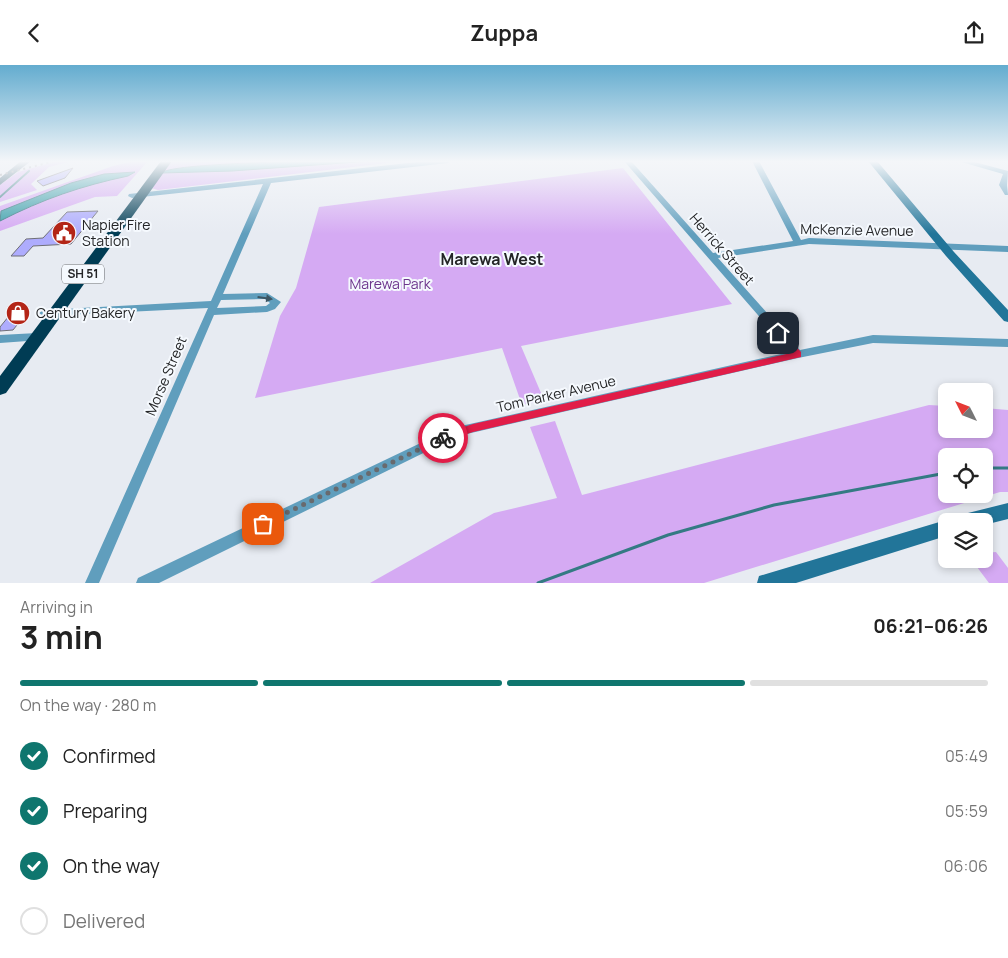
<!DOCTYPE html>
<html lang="en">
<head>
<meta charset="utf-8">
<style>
  body { margin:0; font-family:Manrope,sans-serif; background:#f2f2f2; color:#222; height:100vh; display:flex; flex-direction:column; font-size:19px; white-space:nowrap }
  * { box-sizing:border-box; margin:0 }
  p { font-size:16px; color:#767676 }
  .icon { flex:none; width:28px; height:28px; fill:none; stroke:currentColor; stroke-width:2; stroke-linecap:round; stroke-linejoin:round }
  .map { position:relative; height:518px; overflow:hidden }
  .sheet { display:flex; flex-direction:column; background:#fff; flex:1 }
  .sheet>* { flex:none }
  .needle { width:32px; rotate:312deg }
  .buttons { position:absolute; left:938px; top:318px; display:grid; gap:10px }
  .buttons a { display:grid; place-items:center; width:55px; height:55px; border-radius:8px; background:#fff; box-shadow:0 2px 8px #0003; font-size:25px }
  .pin { position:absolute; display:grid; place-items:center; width:42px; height:42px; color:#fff; margin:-21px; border-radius:10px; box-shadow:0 2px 8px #0006 }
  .courier { position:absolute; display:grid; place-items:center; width:50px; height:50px; margin:-25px; border:4px solid #e11d48; border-radius:50%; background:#fff; color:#222; box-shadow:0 1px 6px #0007 }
  .headline em { font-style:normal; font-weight:700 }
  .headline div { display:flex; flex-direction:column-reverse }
  .headline { display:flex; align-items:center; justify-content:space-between; height:85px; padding:0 20px }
  h1 { font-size:32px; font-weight:700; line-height:38px }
  .bar { display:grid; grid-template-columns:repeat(4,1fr); gap:8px 5px; align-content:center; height:60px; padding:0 20px }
  .bar i { height:6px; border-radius:4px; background:#e0e0e0 }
  .bar .current { background:#0f766e }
  .bar p { grid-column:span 4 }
  ol { padding:0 20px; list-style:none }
  li { display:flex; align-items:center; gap:15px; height:55px }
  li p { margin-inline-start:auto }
  li .icon { padding:5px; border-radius:50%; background:#0f766e; color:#fff; stroke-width:4 }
  li:last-child { color:#767676 }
  li i { width:28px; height:28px; border:2px solid #e0e0e0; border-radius:50% }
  header { display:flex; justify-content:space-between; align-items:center; height:65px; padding:0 20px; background:#fff; font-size:22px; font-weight:700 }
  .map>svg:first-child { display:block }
</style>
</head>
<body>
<header><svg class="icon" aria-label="back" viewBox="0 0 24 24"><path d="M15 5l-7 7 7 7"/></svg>Zuppa<svg class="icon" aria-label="share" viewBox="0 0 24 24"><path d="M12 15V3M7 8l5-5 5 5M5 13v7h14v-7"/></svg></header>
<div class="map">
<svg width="1008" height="518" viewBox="0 0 1008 518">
  <rect width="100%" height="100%" fill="#e7ebf2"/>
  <g fill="#d5aaf3" fill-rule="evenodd">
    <polygon points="57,96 72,96 49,102 31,119 37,125 0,137 0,120 18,107"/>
    <polygon points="134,96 148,96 117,131 95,132 0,166 0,141 113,101"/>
    <polygon points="169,96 403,96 158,125 151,123"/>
    <polygon points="623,103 732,239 521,281 544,335 522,340 502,283 255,333 280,251 296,223 319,142"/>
    <path d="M929,340L946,341V364H984V343L1008,345V427H1000L704,518H370L494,448L557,433L530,362L555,356L582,430ZM946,391H984V429H946Z"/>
    <polygon points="996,487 1008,503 1008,518 989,518 971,494 984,494 984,488"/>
  </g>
  <g fill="#3b9faa" stroke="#347a83">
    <path d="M303,96H371L232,106L161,108C171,99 282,97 303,96Z"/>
    <path d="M135,107L128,111C81,121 43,134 0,156L1,146L71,118L104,109Z"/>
  </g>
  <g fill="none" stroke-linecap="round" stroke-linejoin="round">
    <polyline stroke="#347a83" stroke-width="2" points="0,132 29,106"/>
    <g stroke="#347a83" stroke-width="3">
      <polyline points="984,403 1008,403"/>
      <polyline points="538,518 668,470 774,440 946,408"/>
    </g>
  </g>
  <g fill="#aeacfd" stroke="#6f6f76">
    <polygon points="73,103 65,113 43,121 37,116"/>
    <polygon points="98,146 71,179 33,181 24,191 11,191 26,174 43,173 67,147"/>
    <polygon points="29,245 13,265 0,266 0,262 13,246"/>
  </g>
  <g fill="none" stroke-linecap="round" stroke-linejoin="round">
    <g fill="#609ebd" fill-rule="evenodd">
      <path d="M426,96H451L448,98L271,118L223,229L267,228L281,237L275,244L267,247L214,250L99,518H85L208,243L44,251L39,248L44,245L211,236L263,119L132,133L128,131L129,129ZM265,234L270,238L266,241L217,243L221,235Z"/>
      <polygon points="624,96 631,96 713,188 793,176 752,96 759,96 801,175 809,173 1008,181 1008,187 809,179 718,193 800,285 873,270 1008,274 1008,282 873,278 798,293 458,371 159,518 136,518 138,513 452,363 790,287"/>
      <polygon points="958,96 971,96 1008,106 1007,120 1008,130 1005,130 999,120 1003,109"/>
      <polygon points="37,268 42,272 41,275 0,278 0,270"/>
    </g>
    <g fill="#227599" fill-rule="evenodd">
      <polygon points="868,96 877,96 954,187 1008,245 1008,257 1004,256 946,191"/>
      <polygon points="1008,438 1008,454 984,460 984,456 959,456 962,450 968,448"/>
      <polygon points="946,455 950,456 946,456 946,471 796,518 757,518 759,511 766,509"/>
    </g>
    <polygon fill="#29556a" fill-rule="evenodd" points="21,96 31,96 0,120 0,113"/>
    <polygon fill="#003c54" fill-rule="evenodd" points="161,96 172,96 6,328 0,330 0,311"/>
    <polyline stroke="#76787d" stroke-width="2" stroke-dasharray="2 4" stroke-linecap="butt" points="0,110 54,96"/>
  </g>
  <defs><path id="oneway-solid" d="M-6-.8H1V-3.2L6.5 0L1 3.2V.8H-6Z" transform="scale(1.25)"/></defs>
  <use fill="#3c5563" href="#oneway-solid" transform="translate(265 233) rotate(8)"/>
  <linearGradient id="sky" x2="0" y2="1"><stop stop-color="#63accf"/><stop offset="0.57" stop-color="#f4f6f9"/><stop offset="1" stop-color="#f4f6f9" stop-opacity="0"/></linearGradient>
  <rect width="1008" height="169" fill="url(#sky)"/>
  <polygon fill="#e11d48" points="775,265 781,265 801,287 801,292 473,367 443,377 438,373 439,370 473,359 791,288 775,270"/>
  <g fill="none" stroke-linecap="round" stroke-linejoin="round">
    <polyline stroke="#686a6e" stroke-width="5" stroke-dasharray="0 9" points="263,459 443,373"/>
  </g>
  <defs>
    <g id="civic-disc" transform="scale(1.25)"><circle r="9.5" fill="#b32517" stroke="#f5f9fe"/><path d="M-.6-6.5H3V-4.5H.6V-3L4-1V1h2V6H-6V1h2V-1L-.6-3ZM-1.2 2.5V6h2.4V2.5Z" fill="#fff"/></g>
    <g id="shop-disc" transform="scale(1.25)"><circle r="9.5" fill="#b32517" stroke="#f5f9fe"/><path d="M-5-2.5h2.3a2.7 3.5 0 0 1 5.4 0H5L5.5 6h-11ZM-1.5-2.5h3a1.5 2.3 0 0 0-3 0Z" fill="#fff"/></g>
  </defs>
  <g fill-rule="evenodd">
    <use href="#civic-disc" x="64" y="168"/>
    <use href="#shop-disc" x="18" y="248"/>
  </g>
  <g text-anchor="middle" stroke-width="4" stroke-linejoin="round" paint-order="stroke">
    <rect fill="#f5f9fe" stroke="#636568" stroke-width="1" x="62" y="199.5" width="42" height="19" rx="4"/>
    <g font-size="12" font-weight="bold" fill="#242527">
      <text x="83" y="213">SH 51</text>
    </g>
    <g font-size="14" fill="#242527" stroke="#f5f9fe" text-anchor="start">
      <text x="82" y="165">Napier Fire<tspan x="82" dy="16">Station</tspan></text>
      <text x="36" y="253">Century Bakery</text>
    </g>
    <g font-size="14" fill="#242527" stroke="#f5f9fe">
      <text transform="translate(857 165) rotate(1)" y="5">McKenzie Avenue</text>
      <text transform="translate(722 184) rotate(49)" y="5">Herrick Street</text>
      <text transform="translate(166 311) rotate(-67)" y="5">Morse Street</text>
      <text transform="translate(556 329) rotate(-13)" y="5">Tom Parker Avenue</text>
    </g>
    <g font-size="14" fill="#6c348c" stroke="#f5f9fe">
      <text x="390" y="224">Marewa Park</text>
    </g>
    <g font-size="16" font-weight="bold" fill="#242527" stroke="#f5f9fe">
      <text x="492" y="200">Marewa West</text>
    </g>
  </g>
</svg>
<div class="buttons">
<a><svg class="needle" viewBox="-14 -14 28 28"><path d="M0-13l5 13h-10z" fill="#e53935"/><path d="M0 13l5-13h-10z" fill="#767676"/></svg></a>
<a><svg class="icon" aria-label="locate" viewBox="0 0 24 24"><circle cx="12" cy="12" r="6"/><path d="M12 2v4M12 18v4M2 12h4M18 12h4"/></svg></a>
<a><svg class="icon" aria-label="layers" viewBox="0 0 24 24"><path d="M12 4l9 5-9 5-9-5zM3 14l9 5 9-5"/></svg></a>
</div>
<div class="pin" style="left:263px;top:459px;background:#ea580c"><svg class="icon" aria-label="bag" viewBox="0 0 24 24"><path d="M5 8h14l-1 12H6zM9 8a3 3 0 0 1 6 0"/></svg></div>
<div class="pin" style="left:778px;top:268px;background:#1f2937"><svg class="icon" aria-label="home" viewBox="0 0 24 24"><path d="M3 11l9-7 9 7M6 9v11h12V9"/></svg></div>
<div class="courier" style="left:443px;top:373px"><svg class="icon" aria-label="bike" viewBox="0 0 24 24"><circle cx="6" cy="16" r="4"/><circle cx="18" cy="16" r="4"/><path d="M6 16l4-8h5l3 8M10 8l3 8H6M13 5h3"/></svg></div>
</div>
<section class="sheet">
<div class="headline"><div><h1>3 min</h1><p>Arriving in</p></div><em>06:21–06:26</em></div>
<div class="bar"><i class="current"></i><i class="current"></i><i class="current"></i><i></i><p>On the way · 280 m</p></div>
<ol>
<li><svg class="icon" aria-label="check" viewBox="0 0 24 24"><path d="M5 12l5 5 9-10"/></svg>Confirmed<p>05:49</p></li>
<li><svg class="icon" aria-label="check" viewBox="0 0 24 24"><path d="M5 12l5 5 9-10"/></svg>Preparing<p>05:59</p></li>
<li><svg class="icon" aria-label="check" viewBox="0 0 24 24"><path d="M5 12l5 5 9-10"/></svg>On the way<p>06:06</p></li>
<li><i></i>Delivered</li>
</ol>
</section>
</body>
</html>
